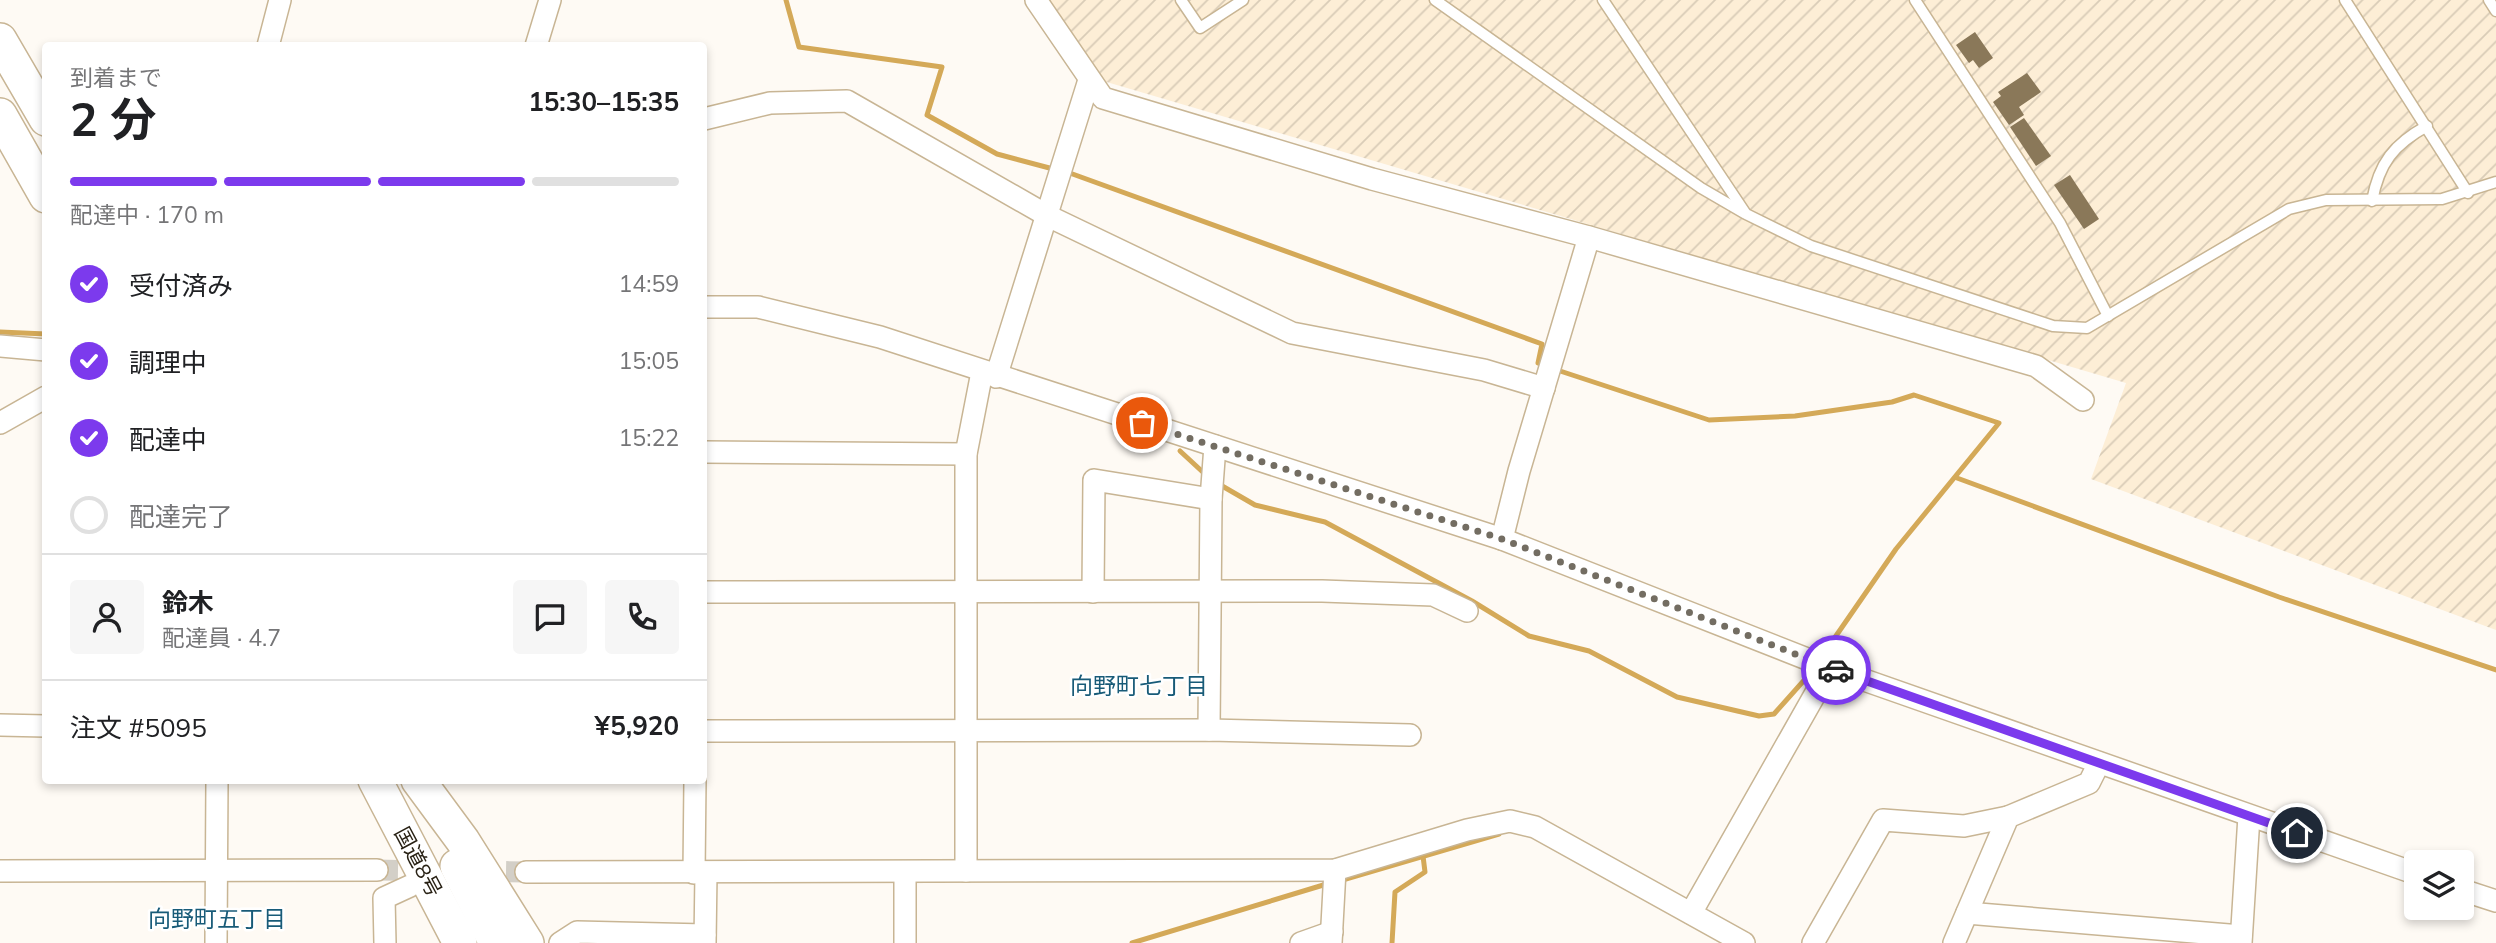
<!DOCTYPE html>
<html lang="ja">
<head>
<meta charset="utf-8">
<style>
  body { margin:0; font-family:Mulish,"Noto Sans JP",sans-serif; background:#f6f6f6; color:#202124; height:100vh; display:flex; flex-direction:column; font-size:26px; white-space:nowrap }
  * { box-sizing:border-box; margin:0 }
  p { font-size:23px; color:#757577 }
  .icon { flex:none; width:38px; height:38px; fill:none; stroke:currentColor; stroke-width:2; stroke-linecap:round; stroke-linejoin:round }
  .map { position:relative; flex:1; overflow:hidden }
  .details { position:absolute; left:42px; top:42px; width:665px; height:742px; display:flex; flex-direction:column; background:#fff; border-radius:7px; box-shadow:0 4px 10px #0003 }
  .details>* { flex:none }
  .buttons { position:absolute; left:2404px; top:850px; display:grid; gap:14px }
  .buttons a { display:grid; place-items:center; width:70px; height:70px; border-radius:7px; background:#fff; box-shadow:0 4px 10px #0003; font-size:35px }
  .pin { position:absolute; display:grid; place-items:center; width:60px; height:60px; color:#fff; margin:-30px; border:4px solid #fff; border-radius:50%; box-shadow:0 2px 7px #0007 }
  .courier { position:absolute; display:grid; place-items:center; width:70px; height:70px; margin:-35px; border:5px solid #7c3aed; border-radius:50%; background:#fff; color:#222; box-shadow:0 2px 9px #0007 }
  .overview em { font-style:normal; font-weight:700 }
  .overview div { display:flex; flex-direction:column-reverse }
  .overview { display:flex; align-items:center; justify-content:space-between; height:119px; padding:0 28px }
  h1 { font-size:46px; font-weight:700; line-height:52px }
  .bar { display:grid; grid-template-columns:repeat(4,1fr); gap:10px 7px; align-content:center; height:84px; padding:0 28px }
  .bar i { height:9px; border-radius:5px; background:#e0e0e0 }
  .bar .selected { background:#7c3aed }
  .bar p { grid-column:span 4 }
  .line { display:flex; align-items:center; gap:18px; padding:0 28px; border-top:2px solid #e0e0e0 }
  .line div { flex:1 }
  .round { display:grid; place-items:center; flex:none; width:74px; height:74px; border-radius:7px; background:#f6f6f6 }
  ol { padding:0 28px; list-style:none }
  li { display:flex; align-items:center; gap:21px; height:77px }
  li p { margin-inline-start:auto }
  li .icon { padding:7px; border-radius:50%; background:#7c3aed; color:#fff; stroke-width:4 }
  li:last-child { color:#757577 }
  li i { width:38px; height:38px; border:4px solid #e0e0e0; border-radius:50% }
  .map>svg:first-child { display:block }
</style>
</head>
<body>
<div class="map">
<svg width="2496" height="943" viewBox="0 0 2496 943">
  <defs>
    <pattern id="industrial-furrows" width="10" height="10" patternUnits="userSpaceOnUse" patternTransform="scale(1.75)"><rect width="10" height="10" fill="#fdeed6"/><path d="M-1 1l2-2M0 10L10 0M9 11l2-2" fill="none" stroke="#d9ccb7"/></pattern>
  </defs>
  <rect width="100%" height="100%" fill="#fefaf4"/>
  <polygon fill="url(#industrial-furrows)" points="1049,0 2496,0 2496,630 2091,479 2126,383 1093,78"/>
  <g fill="none" stroke-linecap="round" stroke-linejoin="round">
    <g stroke="#d4a958" stroke-width="5">
      <polyline points="786,0 799,47 942,67 927,115 997,154 1057,170"/>
      <polyline points="1067,172 1542,344 1538,363 1545,366"/>
      <polyline points="0,332 46,334"/>
      <polyline points="1554,369 1709,420 1795,416 1892,402 1914,395 1999,423 1896,549 1820,659"/>
      <polyline points="1180,451 1206,475"/>
      <polyline points="1957,478 2279,597 2496,670"/>
      <polyline points="1217,483 1255,505 1325,522 1472,601 1529,636 1589,651 1677,697 1759,716 1774,714 1815,668"/>
      <polyline points="1339,881 1499,834"/>
      <polyline points="1132,943 1330,883"/>
      <polyline points="1392,943 1395,892 1425,872 1423,856"/>
    </g>
  </g>
  <g fill="#8a7859">
    <polygon points="1975,32 1993,58 1979,68 1973,60 1969,63 1956,45"/>
    <polygon points="2027,73 2041,92 2019,107 2024,115 2009,125 1993,102 2001,96 1998,92"/>
    <polygon points="2024,118 2051,156 2036,166 2010,127"/>
    <polygon points="2070,175 2099,219 2084,229 2054,185"/>
  </g>
  <g fill="none" stroke-linecap="round" stroke-linejoin="round">
    <g stroke="#d3cfc7" stroke-width="21" stroke-dasharray="21 10" stroke-linecap="butt">
      <polyline points="377,870 433,871"/>
      <polyline points="475,871 526,872"/>
    </g>
    <g stroke="#c8b594" stroke-width="13">
      <g id="service">
        <polyline points="1181,0 1200,28 1243,0"/>
        <polyline points="1435,0 1701,188 1744,213"/>
        <polyline points="1603,0 1746,214 1811,246 2053,326 2087,328 2289,209 2326,200 2442,199 2496,182"/>
        <polyline points="1915,0 2060,223 2108,316"/>
        <polyline points="2345,0 2468,193"/>
        <polyline points="2489,0 2496,11"/>
        <path d="M2372,201C2379,163 2394,144 2427,126"/>
      </g>
    </g>
    <g stroke="#c8b594" stroke-width="24">
      <g id="minor">
        <polyline points="1036,0 1103,98 1372,179 1589,237 2036,366 2083,400"/>
        <polyline points="268,46 280,0"/>
        <polyline points="536,46 550,0"/>
        <polyline points="704,119 770,103 847,101 1048,216 1292,333 1484,370 1544,388"/>
        <polyline points="704,307 758,307 880,337 1502,539 1830,668 2417,874"/>
        <polyline points="0,346 46,350"/>
        <polyline points="996,377 1089,80"/>
        <polyline points="0,423 46,397"/>
        <polyline points="704,452 966,454"/>
        <polyline points="1502,539 1519,471 1589,237"/>
        <polyline points="704,592 1322,591 1433,595 1467,611"/>
        <polyline points="1093,592 1094,480 1211,499"/>
        <polyline points="0,725 46,726"/>
        <polyline points="1209,730 1211,499 1215,446"/>
        <polyline points="704,731 1209,730 1410,735"/>
        <polyline points="0,871 377,870"/>
        <polyline points="966,871 966,454 982,372"/>
        <polyline points="526,872 1335,870 1467,830 1510,821 1535,827 1744,943"/>
        <polyline points="694,873 695,780"/>
        <polyline points="2462,890 2496,901"/>
        <polyline points="1691,913 1830,668"/>
        <polyline points="1967,913 2241,936"/>
        <polyline points="216,943 217,780"/>
        <polyline points="385,943 384,898 410,886"/>
        <polyline points="560,943 577,932 705,935"/>
        <polyline points="705,943 706,873"/>
        <polyline points="905,943 905,872"/>
        <polyline points="1301,943 1332,932"/>
        <polyline points="1331,943 1335,870"/>
        <polyline points="1813,943 1883,820 1964,826 2008,817"/>
        <polyline points="1954,943 2008,817 2089,783 2099,763"/>
        <polyline points="2241,943 2249,816"/>
      </g>
    </g>
    <g stroke="#c8b594" stroke-width="36">
      <g id="trunk">
        <polyline points="0,40 46,119"/>
        <polyline points="0,115 46,196"/>
        <polyline points="375,780 460,943"/>
        <polyline points="418,780 463,841 527,943"/>
        <polyline points="457,866 496,943"/>
      </g>
    </g>
    <use href="#service" stroke="#fff" stroke-width="10"/>
    <use href="#minor" stroke="#fff" stroke-width="21"/>
    <use href="#trunk" stroke="#fff" stroke-width="33"/>
  </g>
  <g fill="none" stroke-linecap="round" stroke-linejoin="round">
    <polyline stroke="#736d62" stroke-width="7" stroke-dasharray="0 12.6" points="1142,423 1502,539 1836,670"/>
    <polyline stroke="#7c3aed" stroke-width="9" points="1836,670 2297,833"/>
  </g>
  <g text-anchor="middle" stroke-width="5" stroke-linejoin="round" paint-order="stroke">
    <g font-size="21" fill="#282114" stroke="#fff">
      <text transform="translate(418 862) rotate(62)" y="7">国道8号</text>
    </g>
    <g font-size="23" fill="#185b78" stroke="#fff">
      <text x="1139" y="694">向野町七丁目</text>
      <text x="217" y="927">向野町五丁目</text>
    </g>
  </g>
</svg>
<div class="buttons">
<a><svg class="icon" aria-label="layers" viewBox="0 0 24 24"><path d="M12 4l9 5-9 5-9-5zM3 14l9 5 9-5"/></svg></a>
</div>
<div class="pin" style="left:1142px;top:423px;background:#ea580c"><svg class="icon" aria-label="bag" viewBox="0 0 24 24"><path d="M5 8h14l-1 12H6zM9 8a3 3 0 0 1 6 0"/></svg></div>
<div class="pin" style="left:2297px;top:833px;background:#1f2937"><svg class="icon" aria-label="home" viewBox="0 0 24 24"><path d="M3 11l9-7 9 7M6 9v11h12V9"/></svg></div>
<div class="courier" style="left:1836px;top:670px"><svg class="icon" aria-label="car" viewBox="0 0 24 24"><path d="M5 17H2v-5l4-1 3-4h7l3 4 3 1v5h-3M9 17h6M6 11h13"/><circle cx="7" cy="17" r="2"/><circle cx="17" cy="17" r="2"/></svg></div>
<section class="details">
<div class="overview"><div><h1>2 分</h1><p>到着まで</p></div><em>15:30–15:35</em></div>
<div class="bar"><i class="selected"></i><i class="selected"></i><i class="selected"></i><i></i><p>配達中 · 170 m</p></div>
<ol>
<li><svg class="icon" aria-label="check" viewBox="0 0 24 24"><path d="M5 12l5 5 9-10"/></svg>受付済み<p>14:59</p></li>
<li><svg class="icon" aria-label="check" viewBox="0 0 24 24"><path d="M5 12l5 5 9-10"/></svg>調理中<p>15:05</p></li>
<li><svg class="icon" aria-label="check" viewBox="0 0 24 24"><path d="M5 12l5 5 9-10"/></svg>配達中<p>15:22</p></li>
<li><i></i>配達完了</li>
</ol>
<div class="line" style="height:126px"><a class="round"><svg class="icon" aria-label="person" viewBox="0 0 24 24"><circle cx="12" cy="8" r="4"/><path d="M4 21q1-7 8-7t8 7"/></svg></a><div><b>鈴木</b><p>配達員 · 4.7</p></div><a class="round"><svg class="icon" aria-label="chat" viewBox="0 0 24 24"><path d="M4 5h16v11H9l-5 4z"/></svg></a><a class="round"><svg class="icon" aria-label="phone" viewBox="0 0 24 24"><path d="M5 4h4l2 5-3 2q2 4 5 5l2-3 5 2v4C11 20 4 13 5 4z"/></svg></a></div>
<div class="line" style="height:91px"><div>注文 #5095</div><b>¥5,920</b></div>
</section>
</div>
</body>
</html>
